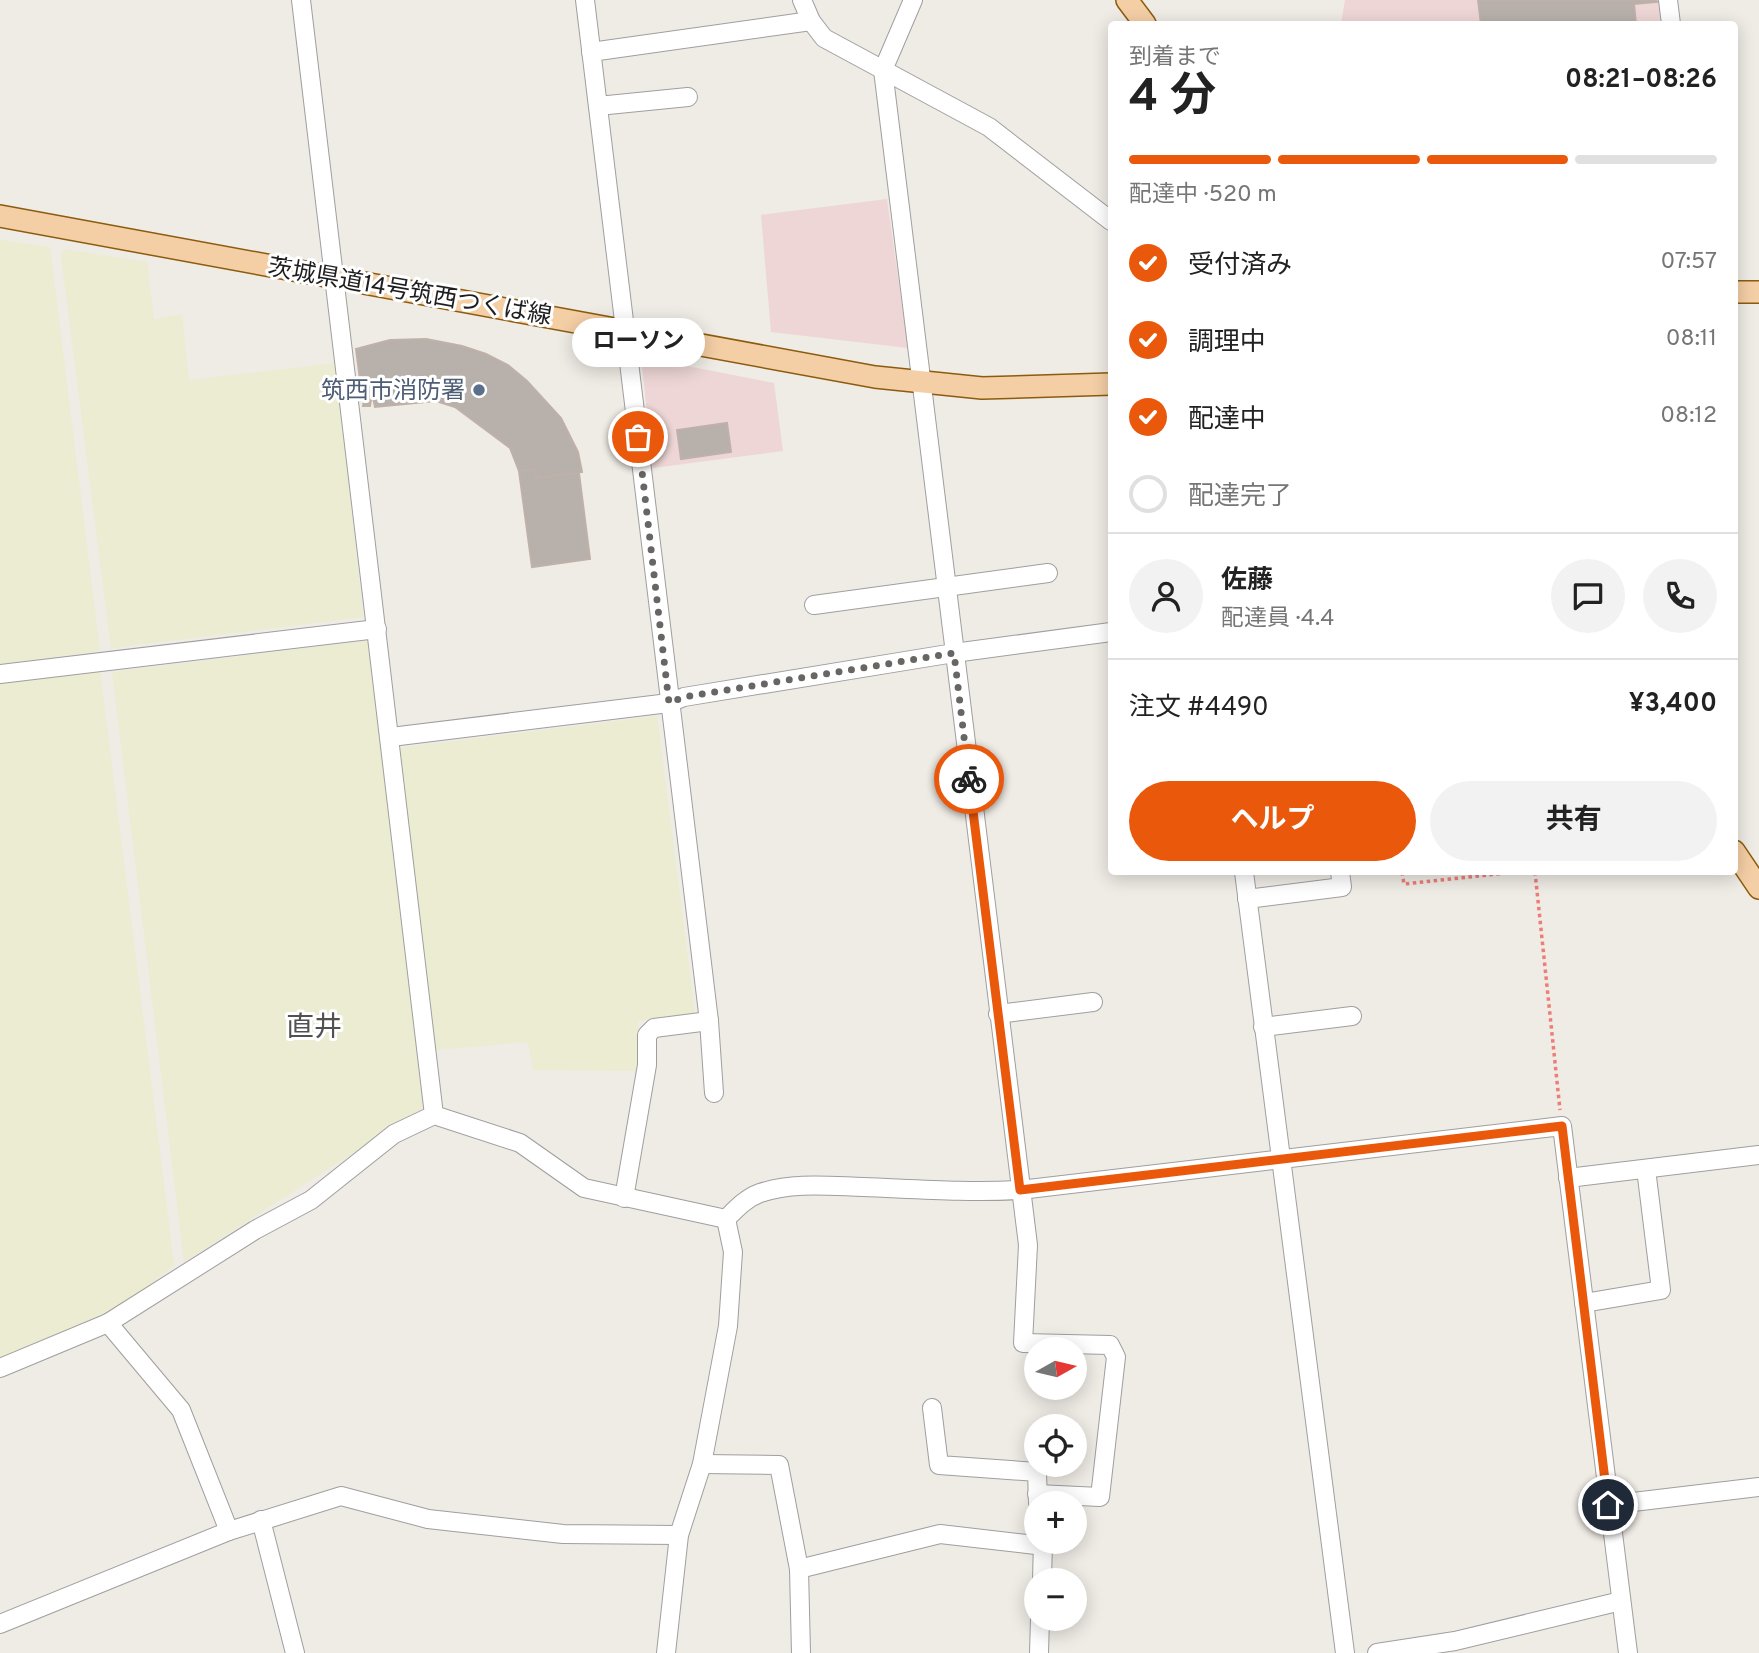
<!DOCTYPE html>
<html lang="ja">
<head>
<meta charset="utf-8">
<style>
  body { margin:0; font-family:Overpass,"Noto Sans JP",sans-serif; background:#f2f2f2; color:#222; height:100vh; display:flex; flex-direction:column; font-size:26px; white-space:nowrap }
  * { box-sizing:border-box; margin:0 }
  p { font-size:23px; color:#767676 }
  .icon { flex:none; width:38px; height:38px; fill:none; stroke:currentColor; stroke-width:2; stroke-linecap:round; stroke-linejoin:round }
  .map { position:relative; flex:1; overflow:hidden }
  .side { position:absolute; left:1108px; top:21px; width:630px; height:854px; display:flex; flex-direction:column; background:#fff; border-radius:7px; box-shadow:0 4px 18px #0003 }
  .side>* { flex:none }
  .needle { width:46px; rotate:82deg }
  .fabs { position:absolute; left:1024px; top:1337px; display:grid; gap:14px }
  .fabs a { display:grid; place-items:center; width:63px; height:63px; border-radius:50%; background:#fff; box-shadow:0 4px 18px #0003; font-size:35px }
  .pin { position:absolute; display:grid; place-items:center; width:60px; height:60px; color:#fff; margin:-30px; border:4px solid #fff; border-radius:50%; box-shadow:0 2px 7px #0007 }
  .courier { position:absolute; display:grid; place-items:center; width:70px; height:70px; margin:-35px; border:5px solid #ea580c; border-radius:50%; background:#fff; color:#222; box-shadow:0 2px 9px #0007 }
  .bubble { position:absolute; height:49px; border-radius:24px; background:#fff; box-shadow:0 4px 18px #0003; font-size:23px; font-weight:700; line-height:49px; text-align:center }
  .summary em { font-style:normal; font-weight:700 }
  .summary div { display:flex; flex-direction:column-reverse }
  .summary { display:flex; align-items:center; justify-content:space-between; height:119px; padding:0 21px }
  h1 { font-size:46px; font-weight:700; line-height:52px }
  .bar { display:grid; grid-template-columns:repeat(4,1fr); gap:10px 7px; align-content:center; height:84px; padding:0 21px }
  .bar i { height:9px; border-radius:5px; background:#e0e0e0 }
  .bar .active { background:#ea580c }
  .bar p { grid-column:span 4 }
  .line { display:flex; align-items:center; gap:18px; padding:0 21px; border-top:2px solid #e0e0e0 }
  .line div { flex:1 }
  .round { display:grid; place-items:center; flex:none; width:74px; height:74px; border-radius:37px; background:#f2f2f2 }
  ol { padding:0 21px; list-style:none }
  li { display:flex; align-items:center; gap:21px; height:77px }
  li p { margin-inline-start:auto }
  li .icon { padding:7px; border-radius:50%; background:#ea580c; color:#fff; stroke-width:4 }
  li:last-child { color:#767676 }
  li i { width:38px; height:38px; border:4px solid #e0e0e0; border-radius:50% }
  .cta { display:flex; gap:14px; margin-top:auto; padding:14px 21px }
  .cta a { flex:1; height:80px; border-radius:42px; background:#ea580c; color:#fff; font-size:28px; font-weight:700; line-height:80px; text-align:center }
  .cta a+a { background:#f2f2f2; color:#222 }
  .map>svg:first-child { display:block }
</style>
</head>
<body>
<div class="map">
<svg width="1759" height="1653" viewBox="0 0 1759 1653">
  <rect width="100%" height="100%" fill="#efebe5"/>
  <g fill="#eed6d6">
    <polygon points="1345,0 1660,0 1663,24 1341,24"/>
    <polygon points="887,199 908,348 771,332 761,215"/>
    <polygon points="641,357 774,383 783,451 653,468"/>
  </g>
  <g fill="#ebecd2">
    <polygon points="0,240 50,247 100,651 0,664"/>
    <polygon points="64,249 147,262 154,319 182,314 189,380 336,363 363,617 111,648 61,256"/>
    <polygon points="370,640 424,1107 184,1262 112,672"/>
    <polygon points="100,670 174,1265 128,1302 92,1321 0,1358 0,682"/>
    <polygon points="657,716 695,1013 638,1021 640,1071 533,1070 528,1042 436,1050 399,748"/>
  </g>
  <g fill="#b8b0ab" stroke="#bfb1a9" stroke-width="2">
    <polygon points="1478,0 1656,0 1657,2 1634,4 1636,24 1481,24"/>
    <polygon points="426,339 462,346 486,354 508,365 527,381 561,418 578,452 582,472 536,478 535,469 519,471 510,448 455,407 436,401 375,407 372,393 370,406 363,406 365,394 362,395 356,349 390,340"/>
    <polygon points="727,423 731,452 681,459 677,430"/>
    <polygon points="535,469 536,478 579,473 590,559 532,567 519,471"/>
  </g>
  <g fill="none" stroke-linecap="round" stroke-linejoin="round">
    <g stroke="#9f9f9f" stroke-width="20">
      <g id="minor">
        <polyline points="301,0 434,1115"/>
        <polyline points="585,0 709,1021 714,1093"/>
        <polyline points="802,0 811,21 824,38 989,127 1111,221"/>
        <polyline points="913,0 883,70 1028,1245 1023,1343 1110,1345 1116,1357 1100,1497 1037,1494"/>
        <polyline points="1668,0 1671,24"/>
        <polyline points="591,52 811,21"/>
        <polyline points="598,106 688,97"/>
        <polyline points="814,605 1048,573"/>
        <polyline points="0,674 377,629"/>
        <polyline points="391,737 669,703 684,697 954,653 1111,632"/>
        <polyline points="1244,872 1345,1653"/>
        <polyline points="1247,899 1342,887 1340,872"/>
        <polyline points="998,1014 1093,1002"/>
        <polyline points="1263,1027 1352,1016"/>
        <polyline points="1568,1178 1759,1155"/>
        <polyline points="624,1198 647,1065 647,1035 654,1028 709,1021"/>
        <path d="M726,1219C736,1209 746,1198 760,1193C793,1182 829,1186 863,1187C915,1189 968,1193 1020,1190L1562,1126L1628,1653"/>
        <polyline points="1584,1303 1661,1290 1646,1169"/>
        <polyline points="108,1323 181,1410 229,1531"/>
        <polyline points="0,1368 108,1323 255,1230 311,1200 394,1134 434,1115 520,1143 584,1188 726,1219"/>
        <polyline points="932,1408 939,1465 1037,1472 1038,1503"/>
        <polyline points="702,1464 779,1465 799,1569 801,1653"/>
        <polyline points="1608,1505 1759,1487"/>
        <polyline points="261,1520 295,1653"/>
        <polyline points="799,1569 940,1534 1044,1546"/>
        <polyline points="1042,1580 1043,1542"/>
        <polyline points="0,1624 229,1531 341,1496 428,1519 563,1534 679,1535"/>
        <polyline points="666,1653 679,1535 702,1464 728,1326 733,1252 726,1219"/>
        <polyline points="1039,1653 1040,1619"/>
        <polyline points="1377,1653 1455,1641 1621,1601"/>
      </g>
    </g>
    <g stroke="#8c5b0d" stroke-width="24">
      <g id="major">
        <polyline points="1127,0 1145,24"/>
        <polyline points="0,216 875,377 982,388 1111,384"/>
        <polyline points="1734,292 1759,292"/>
        <polyline points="1734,851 1759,888"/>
      </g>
    </g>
    <g stroke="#ee7d77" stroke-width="3.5" stroke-dasharray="3.5 3.5" stroke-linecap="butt">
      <polyline points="1402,872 1404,884 1515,872"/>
      <polyline points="1535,872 1560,1110"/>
    </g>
    <use href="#minor" stroke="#fff" stroke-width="18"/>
    <use href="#major" stroke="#f4cea5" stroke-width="21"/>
  </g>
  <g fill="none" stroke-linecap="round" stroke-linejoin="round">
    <polyline stroke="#676664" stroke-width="7" stroke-dasharray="0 12.6" points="638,437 669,703 684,697 954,653 969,779"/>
    <polyline stroke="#ea580c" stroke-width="9" points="969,779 1020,1190 1562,1126 1608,1505"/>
  </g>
  <circle fill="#5c6f8a" stroke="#fff" stroke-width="2.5" cx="479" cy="390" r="7"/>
  <g text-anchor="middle" stroke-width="6" stroke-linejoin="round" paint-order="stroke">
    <g font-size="24" fill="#1e1e1e" stroke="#fff">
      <text transform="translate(410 291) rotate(10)" y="8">茨城県道14号筑西つくば線</text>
    </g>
    <g font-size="24" fill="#4e5e75" stroke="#fff" text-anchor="end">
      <text x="465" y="398">筑西市消防署</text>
    </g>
    <g font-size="28" fill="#515151" stroke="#fff">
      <text x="314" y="1036">直井</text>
    </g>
  </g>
</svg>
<div class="fabs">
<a><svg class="needle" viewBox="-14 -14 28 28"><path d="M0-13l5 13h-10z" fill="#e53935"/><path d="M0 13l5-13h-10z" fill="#767676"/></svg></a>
<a><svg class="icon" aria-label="locate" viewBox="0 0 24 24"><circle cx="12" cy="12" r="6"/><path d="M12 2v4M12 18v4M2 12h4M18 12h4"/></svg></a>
<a>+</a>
<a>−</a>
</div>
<div class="pin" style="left:638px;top:437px;background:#ea580c"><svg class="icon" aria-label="bag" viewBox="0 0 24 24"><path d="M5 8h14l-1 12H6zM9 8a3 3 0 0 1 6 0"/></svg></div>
<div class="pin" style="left:1608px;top:1505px;background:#1f2937"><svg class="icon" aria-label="home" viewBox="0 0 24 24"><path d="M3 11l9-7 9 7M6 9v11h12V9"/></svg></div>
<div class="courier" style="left:969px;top:779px"><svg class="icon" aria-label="bike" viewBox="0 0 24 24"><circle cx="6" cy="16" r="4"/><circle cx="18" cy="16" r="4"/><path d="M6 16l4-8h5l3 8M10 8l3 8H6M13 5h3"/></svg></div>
<div class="bubble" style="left:572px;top:318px;width:133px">ローソン</div>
<section class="side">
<div class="summary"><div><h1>4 分</h1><p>到着まで</p></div><em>08:21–08:26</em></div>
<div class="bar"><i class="active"></i><i class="active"></i><i class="active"></i><i></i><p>配達中 · 520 m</p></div>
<ol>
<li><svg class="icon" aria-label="check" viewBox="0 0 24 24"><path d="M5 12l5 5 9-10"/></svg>受付済み<p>07:57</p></li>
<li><svg class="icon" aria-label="check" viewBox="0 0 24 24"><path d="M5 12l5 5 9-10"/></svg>調理中<p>08:11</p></li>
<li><svg class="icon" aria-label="check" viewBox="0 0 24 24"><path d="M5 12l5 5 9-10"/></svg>配達中<p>08:12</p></li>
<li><i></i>配達完了</li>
</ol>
<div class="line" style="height:126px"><a class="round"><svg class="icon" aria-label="person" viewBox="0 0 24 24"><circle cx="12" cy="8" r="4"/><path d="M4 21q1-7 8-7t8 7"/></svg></a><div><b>佐藤</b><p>配達員 · 4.4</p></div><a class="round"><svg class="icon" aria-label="chat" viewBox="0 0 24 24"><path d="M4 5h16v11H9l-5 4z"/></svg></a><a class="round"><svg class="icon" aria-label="phone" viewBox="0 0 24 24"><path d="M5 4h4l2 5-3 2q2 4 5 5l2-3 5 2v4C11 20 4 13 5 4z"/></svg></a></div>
<div class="line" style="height:91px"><div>注文 #4490</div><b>¥3,400</b></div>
<div class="cta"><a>ヘルプ</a><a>共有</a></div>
</section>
</div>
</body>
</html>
